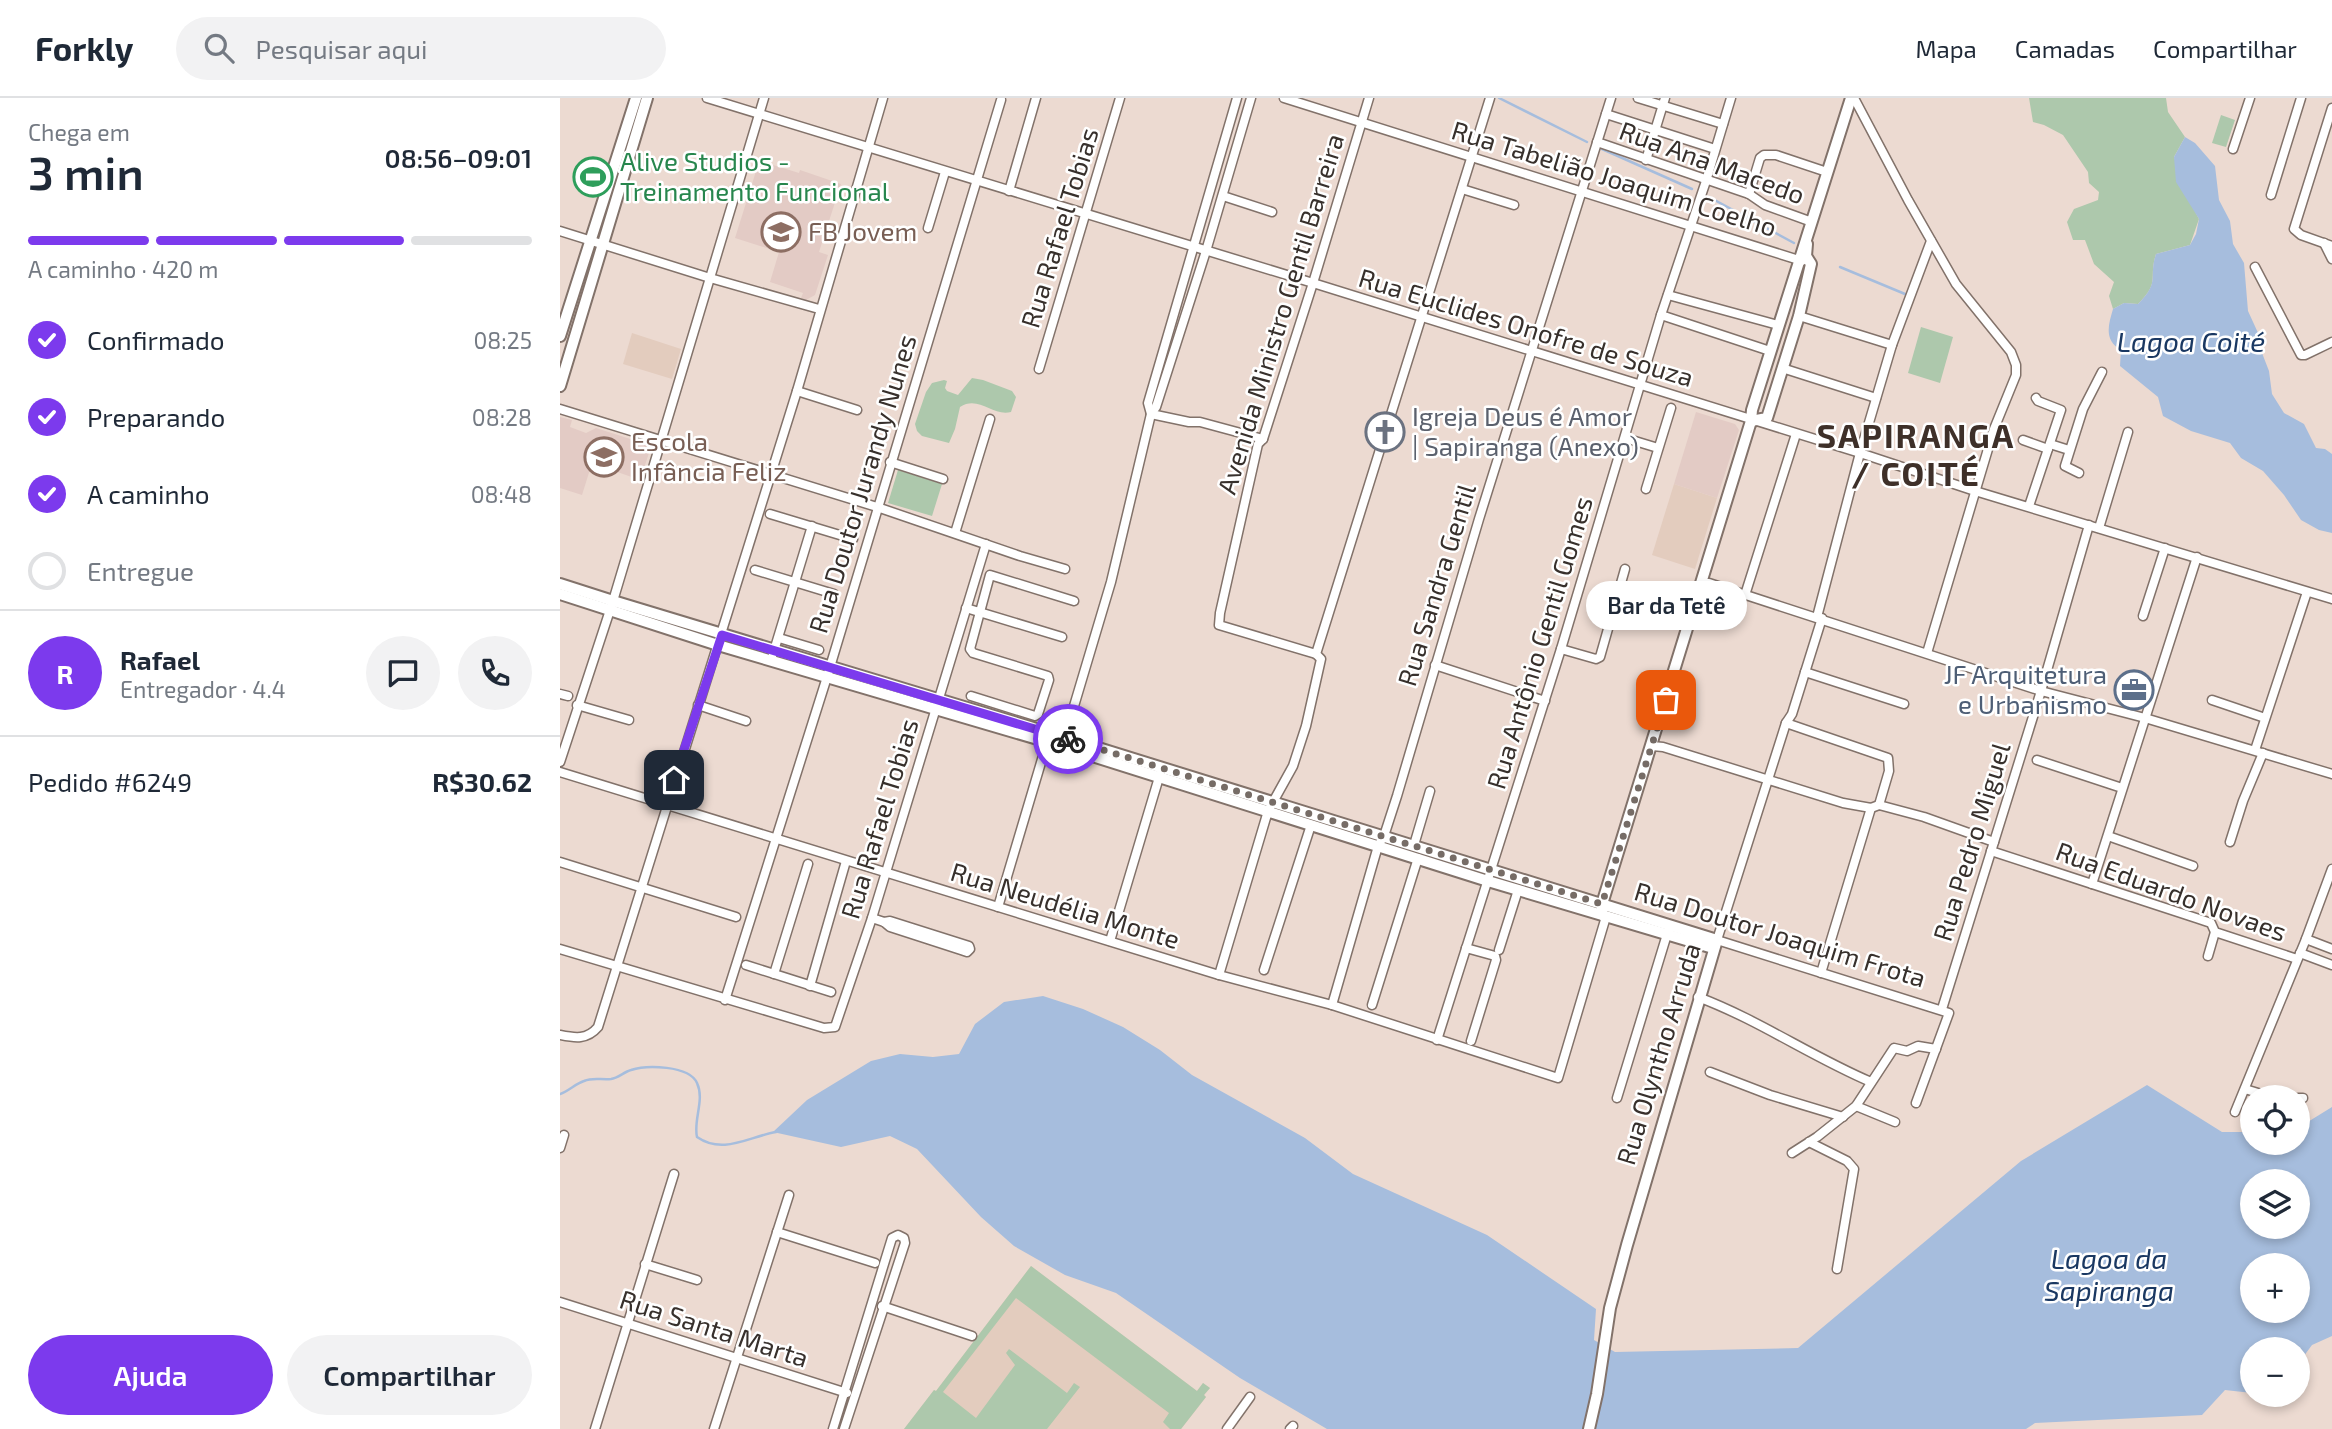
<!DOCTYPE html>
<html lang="pt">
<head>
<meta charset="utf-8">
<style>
  body { margin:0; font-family:"Exo 2",sans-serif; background:#f2f2f3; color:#1f2937; height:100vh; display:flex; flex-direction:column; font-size:26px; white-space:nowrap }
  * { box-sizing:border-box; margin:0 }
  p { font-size:23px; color:#747a83 }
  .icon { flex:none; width:38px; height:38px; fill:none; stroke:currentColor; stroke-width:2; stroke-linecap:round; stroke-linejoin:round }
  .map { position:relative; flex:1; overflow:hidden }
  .details { display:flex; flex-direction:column; background:#fff; width:560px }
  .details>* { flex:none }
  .tools { position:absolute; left:1680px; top:987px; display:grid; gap:14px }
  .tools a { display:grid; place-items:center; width:70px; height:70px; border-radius:50%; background:#fff; box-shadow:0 4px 10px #0003; font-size:35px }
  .pin { position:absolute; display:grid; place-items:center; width:60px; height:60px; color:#fff; margin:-30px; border-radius:14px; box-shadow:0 4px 10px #0006 }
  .courier { position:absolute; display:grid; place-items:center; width:70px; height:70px; margin:-35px; border:5px solid #7c3aed; border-radius:50%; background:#fff; color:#222; box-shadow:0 2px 9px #0007 }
  .bubble { position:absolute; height:49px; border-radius:24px; background:#fff; box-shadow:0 4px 10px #0003; font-size:23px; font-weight:600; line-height:49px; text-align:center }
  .headline em { font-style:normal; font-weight:600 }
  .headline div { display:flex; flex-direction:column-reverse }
  .headline { display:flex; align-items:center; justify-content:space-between; height:119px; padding:0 28px }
  h1 { font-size:46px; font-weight:600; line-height:52px }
  .bar { display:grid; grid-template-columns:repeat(4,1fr); gap:10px 7px; align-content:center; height:84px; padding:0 28px }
  .bar i { height:9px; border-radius:5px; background:#e0e1e3 }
  .bar .current { background:#7c3aed }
  .bar p { grid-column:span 4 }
  .line { display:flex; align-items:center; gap:18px; padding:0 28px; border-top:2px solid #e0e1e3 }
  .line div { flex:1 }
  .round { display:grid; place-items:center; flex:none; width:74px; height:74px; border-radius:37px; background:#f2f2f3 }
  ol { padding:0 28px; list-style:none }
  li { display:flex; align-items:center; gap:21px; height:77px }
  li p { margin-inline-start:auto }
  li .icon { padding:7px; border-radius:50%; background:#7c3aed; color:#fff; stroke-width:4 }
  li:last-child { color:#747a83 }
  li i { width:38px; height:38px; border:4px solid #e0e1e3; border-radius:50% }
  .button { display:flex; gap:14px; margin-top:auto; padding:14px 28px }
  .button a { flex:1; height:80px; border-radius:42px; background:#7c3aed; color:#fff; font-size:28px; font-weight:600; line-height:80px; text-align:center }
  .button a+a { background:#f2f2f3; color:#1f2937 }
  header { display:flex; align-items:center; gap:42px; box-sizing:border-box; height:98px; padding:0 35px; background:#fff; border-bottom:2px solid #e0e1e3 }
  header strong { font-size:33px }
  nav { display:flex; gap:38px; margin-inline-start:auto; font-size:24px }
  .search { width:490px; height:63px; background:#f2f2f3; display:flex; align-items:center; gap:18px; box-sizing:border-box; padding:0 24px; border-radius:38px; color:#747a83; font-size:26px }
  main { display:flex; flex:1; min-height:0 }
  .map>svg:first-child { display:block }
</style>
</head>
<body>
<header>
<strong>Forkly</strong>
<div class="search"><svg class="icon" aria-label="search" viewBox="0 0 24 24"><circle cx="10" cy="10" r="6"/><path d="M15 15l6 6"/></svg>Pesquisar aqui</div>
<nav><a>Mapa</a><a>Camadas</a><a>Compartilhar</a></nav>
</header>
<main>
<section class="details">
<div class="headline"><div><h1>3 min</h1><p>Chega em</p></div><em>08:56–09:01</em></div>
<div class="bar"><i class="current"></i><i class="current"></i><i class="current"></i><i></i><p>A caminho · 420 m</p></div>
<ol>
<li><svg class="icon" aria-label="check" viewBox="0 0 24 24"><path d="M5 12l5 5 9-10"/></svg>Confirmado<p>08:25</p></li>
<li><svg class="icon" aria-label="check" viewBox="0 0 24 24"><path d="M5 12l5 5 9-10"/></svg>Preparando<p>08:28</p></li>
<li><svg class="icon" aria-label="check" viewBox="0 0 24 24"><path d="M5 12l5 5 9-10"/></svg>A caminho<p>08:48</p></li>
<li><i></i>Entregue</li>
</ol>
<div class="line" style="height:126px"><b class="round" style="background:#7c3aed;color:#fff">R</b><div><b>Rafael</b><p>Entregador · 4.4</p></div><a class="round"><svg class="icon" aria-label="chat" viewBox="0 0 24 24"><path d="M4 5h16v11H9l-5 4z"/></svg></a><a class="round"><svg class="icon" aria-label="phone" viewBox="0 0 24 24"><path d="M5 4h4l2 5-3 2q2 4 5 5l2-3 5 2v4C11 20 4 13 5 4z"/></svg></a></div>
<div class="line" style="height:91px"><div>Pedido #6249</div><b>R$30.62</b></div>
<div class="button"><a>Ajuda</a><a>Compartilhar</a></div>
</section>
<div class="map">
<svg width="1772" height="1331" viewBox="0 0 1772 1331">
  <rect width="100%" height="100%" fill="#ecdad1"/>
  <g fill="#e3ccbe">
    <polygon points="72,235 121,251 112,281 63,266"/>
    <polygon points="1114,386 1157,400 1135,471 1092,457"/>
    <polygon points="471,1168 637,1293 643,1285 650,1290 644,1297 646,1299 621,1331 344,1331 374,1292 376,1293"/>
  </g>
  <g fill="#e3cbc5">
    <polygon points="194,61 239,75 240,72 281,86 259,154 268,157 255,197 246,202 241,200 243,195 210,184 219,154 175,140 197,70 192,68"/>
    <polygon points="1136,314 1175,326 1179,332 1157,400 1114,386"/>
    <polygon points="0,319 12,322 10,329 26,335 36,330 86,346 90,352 80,382 32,365 22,397 0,390"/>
  </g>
  <g fill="#adc8ac">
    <path d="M1469,0H1606L1608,14L1625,39L1614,59L1630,104L1639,121L1630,147L1596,156C1588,181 1601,183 1578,206L1564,205L1553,211L1549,198L1554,184L1534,166L1525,142H1513L1507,124L1514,111L1538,102L1539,94L1529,85L1528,74L1503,37L1484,27L1473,24Z"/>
    <polygon points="1661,17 1675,22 1666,49 1652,45"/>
    <polygon points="1361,229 1393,239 1380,285 1348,275"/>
    <path d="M412,280L423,282L452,293L456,299L451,314C433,319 419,297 400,309L395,331L389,345L362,338L357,333L355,326L366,294L372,285L384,282L387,283L385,290L387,293L398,297Z"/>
    <polygon points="338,372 382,386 372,418 328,405"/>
    <polygon points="471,1168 637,1293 643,1285 650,1290 644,1297 646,1299 621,1331 610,1331 603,1324 609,1315 456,1200 383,1294 416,1320 455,1267 446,1255 449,1251 507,1295 514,1285 520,1289 487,1331 344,1331 374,1292 376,1293"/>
  </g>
  <g fill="#a6bddd" fill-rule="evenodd">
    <path d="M1625,39L1635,45L1655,68L1659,102L1670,123L1673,146L1684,165L1688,213L1699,237L1702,255L1709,273L1712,296L1724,315L1744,326L1756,350L1765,351L1772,356V435L1759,432L1741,422L1724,397L1703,373L1681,360L1670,345L1631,333L1603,318L1598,299L1560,268L1561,252C1544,242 1548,228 1553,211L1564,205L1578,206C1601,183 1588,180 1596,156L1630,147L1636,136L1639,121L1616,84L1614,59Z"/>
    <path d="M483,898L523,911L563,929L600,952L632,977L745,1040L793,1076L927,1137L1036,1211L1034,1242L1055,1254L1238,1250L1461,1063L1587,987L1662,1034H1692V1045H1738V1030L1772,1009V1238L1752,1247L1738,1266V1251H1692V1295L1665,1292L1642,1317L1475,1325L1466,1331H767L680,1280L556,1195L505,1177L454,1148L421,1119L357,1051L330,1038L281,1049L213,1034L247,1002L311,963L340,956L373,959L399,956L415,926L444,904ZM1692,1083H1738V1129H1692ZM1692,1167H1738V1213H1692Z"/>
  </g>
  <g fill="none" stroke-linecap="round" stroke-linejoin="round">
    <g stroke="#a6bddd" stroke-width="2.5">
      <polyline points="939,0 1027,44"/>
      <polyline points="1042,51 1132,91"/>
      <polyline points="1149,99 1234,145"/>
      <polyline points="1280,169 1345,196"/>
      <path d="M0,996C9,993 15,986 24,983C33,979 41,982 51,981C58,980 64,974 71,972C86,967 129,967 137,985C145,1002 133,1022 137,1039C163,1057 188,1039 216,1034"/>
    </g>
    <g stroke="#82726a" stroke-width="11">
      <g id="street">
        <polyline points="147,0 753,185 1300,355 1415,393 1772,501"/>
        <polyline points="724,0 1242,163"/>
        <polyline points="1078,0 1163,26"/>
        <polyline points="1294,0 1348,102 1396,186 1451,254 1456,267 1456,277 1434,331 1367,555"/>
        <polyline points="1772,10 1734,131 1741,137 1772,148"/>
        <polyline points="1046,16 1155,51"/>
        <polyline points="1037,44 1189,96 1205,107 1252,124"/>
        <polyline points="1673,51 1690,0"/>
        <polyline points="1086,62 1105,0"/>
        <polyline points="902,91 954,107"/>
        <polyline points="449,93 476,0"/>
        <polyline points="1189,96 1200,60 1204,57 1216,57 1267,74"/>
        <polyline points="1711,97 1741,0"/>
        <polyline points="663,98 712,114"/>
        <polyline points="368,130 385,74"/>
        <polyline points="0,133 150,180 259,211"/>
        <polyline points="1764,145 1772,161"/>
        <polyline points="1695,169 1741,257 1745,257 1772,244"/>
        <polyline points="1108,197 1218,227"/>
        <polyline points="1101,217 1210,253"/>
        <polyline points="1239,218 1332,247"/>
        <polyline points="1222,270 1316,300"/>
        <polyline points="479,271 560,0"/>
        <polyline points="237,293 297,312"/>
        <polyline points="0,311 317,409 460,458 505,471"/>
        <polyline points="591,316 588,305 677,0"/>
        <polyline points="591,316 629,324 640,324 703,341"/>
        <polyline points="1065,340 1098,350"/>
        <polyline points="1463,342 1488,351"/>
        <polyline points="1490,346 1509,352"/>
        <polyline points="330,364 383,381"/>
        <polyline points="1519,375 1505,368 1523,311 1542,274"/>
        <polyline points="1086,391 1111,310"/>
        <polyline points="1469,408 1501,312 1478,303 1476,300"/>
        <polyline points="210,416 293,441"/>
        <polyline points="1539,430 1568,334"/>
        <polyline points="395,435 430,321"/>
        <polyline points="195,472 274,496"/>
        <polyline points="1142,485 1149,485 1481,593 1585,620 1772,676"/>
        <polyline points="1185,497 1236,336"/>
        <polyline points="406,510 502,539"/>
        <polyline points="1583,518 1605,450"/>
        <polyline points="1257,519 1300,355 1332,247 1371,143"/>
        <polyline points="1262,520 1232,616 1226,625 1157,842 1389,915 1356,1005"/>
        <polyline points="219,540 259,552"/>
        <polyline points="1001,551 1036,561 1040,559 1065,471"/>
        <polyline points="213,556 252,428"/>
        <polyline points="756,556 659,527 660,515 698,346 703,341 753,185 809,0"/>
        <polyline points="875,567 985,603"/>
        <polyline points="1245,574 1344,606"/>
        <polyline points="0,596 8,598"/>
        <polyline points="411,598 475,618 478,616 489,582 488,578 413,555 410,551 430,477 514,503"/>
        <polyline points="1652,602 1705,620"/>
        <polyline points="17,607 69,622"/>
        <polyline points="138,607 186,623"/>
        <polyline points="1226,625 1328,660 1329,673 1319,707"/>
        <polyline points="503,645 551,484 591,316 596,309 646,153 691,0"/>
        <polyline points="1092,648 1103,649 1283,705 1311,710 1319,707 1364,719 1434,744"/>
        <polyline points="1695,652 1747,494"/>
        <polyline points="1477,662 1562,690"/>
        <polyline points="0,664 53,503 204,0"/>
        <polyline points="0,674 659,877 772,907 998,980 1045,822 1042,816"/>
        <polyline points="1548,738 1633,768"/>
        <polyline points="1670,744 1683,703 1703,655"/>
        <polyline points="854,747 870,693"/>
        <polyline points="1431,753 1636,820 1651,825 1655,834 1737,861"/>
        <polyline points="0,764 176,819"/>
        <polyline points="1532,786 1637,459"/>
        <polyline points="438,809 488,641"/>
        <polyline points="312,820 324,824 330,829 401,852 407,854 410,851 409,848 330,823 324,824"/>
        <polyline points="1746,841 1772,851"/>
        <polyline points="550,843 600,676"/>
        <polyline points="906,850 935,858 936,862 911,943"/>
        <polyline points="0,851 264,930 275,929 312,820 426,446"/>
        <polyline points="939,852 958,792"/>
        <polyline points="1740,855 1772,867"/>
        <polyline points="1648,858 1655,834"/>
        <polyline points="186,867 271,894"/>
        <polyline points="704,872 751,727"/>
        <polyline points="1261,875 1311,710"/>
        <polyline points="214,876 248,766"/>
        <polyline points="659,877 708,713 733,668 746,628 761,561 756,556 930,0"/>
        <polyline points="250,888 286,763"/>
        <path d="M1138,899C1199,922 1252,959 1311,984"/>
        <polyline points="165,902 267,579 441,2"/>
        <polyline points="772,907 818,748 824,738 837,698 919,421 1051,0"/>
        <polyline points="812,907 858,760"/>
        <polyline points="1382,911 1481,593 1529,427"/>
        <path d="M0,937C15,940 27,942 38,929L237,293L323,0"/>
        <polyline points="877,942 1001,551 1101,217 1146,83 1171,0"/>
        <polyline points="1150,974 1210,997 1283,1019"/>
        <polyline points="1685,991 1711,999"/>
        <polyline points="1057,1000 1108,833"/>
        <polyline points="1738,1000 1743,1000"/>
        <polyline points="1296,1008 1335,1024"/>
        <polyline points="1675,1014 1746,841 1772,771"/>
        <polyline points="1249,1044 1287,1063 1294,1071 1277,1171"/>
        <polyline points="0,1050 4,1037"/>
        <polyline points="1232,1055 1257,1039 1296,1008 1334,950 1347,953 1358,948 1376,951"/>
        <polyline points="217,1134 315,1165"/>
        <polyline points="85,1166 137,1182"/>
        <polyline points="0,1204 287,1295"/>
        <polyline points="322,1208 412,1238"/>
        <polyline points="35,1331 114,1076"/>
        <polyline points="154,1331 229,1097"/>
        <polyline points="273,1331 332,1140 338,1137 344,1140 345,1145 284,1331"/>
        <polyline points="667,1331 690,1299"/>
        <polyline points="730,1331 733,1328"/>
      </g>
    </g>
    <g stroke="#82726a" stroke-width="14">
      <g id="secondary">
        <polyline points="0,238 76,0"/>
        <polyline points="0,288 87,0"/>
        <polyline points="1191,323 1207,320 1239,218 1251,166 1246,158 1247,146"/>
        <polyline points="0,486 53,503 490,635 1157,842 1067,1147 1050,1210 1037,1296 1029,1331"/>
        <polyline points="0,496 158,547 488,644 928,783 1153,850"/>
        <polyline points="1042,813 1042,806 1191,323 1192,312 1291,0"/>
      </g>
    </g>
    <use href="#street" stroke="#fff" stroke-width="8"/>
    <use href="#secondary" stroke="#fff" stroke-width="10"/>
  </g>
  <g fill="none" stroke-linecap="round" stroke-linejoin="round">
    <polyline stroke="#766c66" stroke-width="7" stroke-dasharray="0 12.6" points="508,641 1042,806 1106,602"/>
    <polyline stroke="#7c3aed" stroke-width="9" points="114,682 162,537 508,641"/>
  </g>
  <defs>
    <g id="stadium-ring" transform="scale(2.0125)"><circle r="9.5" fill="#fff" stroke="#2e9e5b" stroke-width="1.5"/><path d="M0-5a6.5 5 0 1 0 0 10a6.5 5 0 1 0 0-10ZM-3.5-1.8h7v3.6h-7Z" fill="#2e9e5b"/></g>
    <g id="school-ring" transform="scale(2.0125)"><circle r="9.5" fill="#fff" stroke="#8d6e63" stroke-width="1.5"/><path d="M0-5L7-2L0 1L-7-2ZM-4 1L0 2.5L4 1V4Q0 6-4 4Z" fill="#8d6e63"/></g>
    <g id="church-ring" transform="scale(2.0125)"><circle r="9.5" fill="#fff" stroke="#6b7280" stroke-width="1.5"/><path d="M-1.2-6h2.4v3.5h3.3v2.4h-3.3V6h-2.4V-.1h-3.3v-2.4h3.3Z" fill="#6b7280"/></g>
    <g id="office-ring" transform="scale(2.0125)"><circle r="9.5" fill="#fff" stroke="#5c6f8a" stroke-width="1.5"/><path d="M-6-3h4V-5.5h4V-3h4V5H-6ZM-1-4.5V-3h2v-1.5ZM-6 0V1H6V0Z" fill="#5c6f8a"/></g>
  </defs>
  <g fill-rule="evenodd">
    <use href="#stadium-ring" x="33" y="79"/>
    <use href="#school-ring" x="221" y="134"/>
    <use href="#church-ring" x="825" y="334"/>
    <use href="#school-ring" x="44" y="359"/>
    <use href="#office-ring" x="1574" y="592"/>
  </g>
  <g text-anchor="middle" stroke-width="5" stroke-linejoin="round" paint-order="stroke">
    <g font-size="26" fill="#27864d" stroke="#fff" text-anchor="start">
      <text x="60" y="73">Alive Studios -<tspan x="60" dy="30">Treinamento Funcional</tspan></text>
    </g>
    <g font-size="26" fill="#37302c" stroke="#fff">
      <text transform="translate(1152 65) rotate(20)" y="9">Rua Ana Macedo</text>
      <text transform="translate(1054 81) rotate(17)" y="9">Rua Tabelião Joaquim Coelho</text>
      <text transform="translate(500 130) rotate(-73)" y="9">Rua Rafael Tobias</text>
      <text transform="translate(721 216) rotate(-73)" y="9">Avenida Ministro Gentil Barreira</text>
      <text transform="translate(966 230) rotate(17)" y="9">Rua Euclides Onofre de Souza</text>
      <text transform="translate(303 386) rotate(-73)" y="9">Rua Doutor Jurandy Nunes</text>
      <text transform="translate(877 487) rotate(-73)" y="9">Rua Sandra Gentil</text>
      <text transform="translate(980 545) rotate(-73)" y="9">Rua Antônio Gentil Gomes</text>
      <text transform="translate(320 721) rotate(-73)" y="9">Rua Rafael Tobias</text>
      <text transform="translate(1412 744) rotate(-73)" y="9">Rua Pedro Miguel</text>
      <text transform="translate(1611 794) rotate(20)" y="9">Rua Eduardo Novaes</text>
      <text transform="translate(505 808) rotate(17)" y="9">Rua Neudélia Monte</text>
      <text transform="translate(1220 837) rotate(17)" y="9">Rua Doutor Joaquim Frota</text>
      <text transform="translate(1099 956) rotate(-73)" y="9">Rua Olyntho Arruda</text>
      <text transform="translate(154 1231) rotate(18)" y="9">Rua Santa Marta</text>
    </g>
    <g font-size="26" fill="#785e54" stroke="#fff" text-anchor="start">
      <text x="248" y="143">FB Jovem</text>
      <text x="71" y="353">Escola<tspan x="71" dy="30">Infância Feliz</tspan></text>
    </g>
    <g font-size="26" fill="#5b616d" stroke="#fff" text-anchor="start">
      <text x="852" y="328">Igreja Deus é Amor<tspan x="852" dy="30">| Sapiranga (Anexo)</tspan></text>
    </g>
    <g font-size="26" fill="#4e5e75" stroke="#fff" text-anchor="end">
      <text x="1547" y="586">JF Arquitetura<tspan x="1547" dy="30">e Urbanismo</tspan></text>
    </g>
    <g font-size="28" font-style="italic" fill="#1a3862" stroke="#fff">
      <text x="1631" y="254">Lagoa Coité</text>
      <text x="1549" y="1171">Lagoa da<tspan x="1549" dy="32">Sapiranga</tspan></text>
    </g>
    <g font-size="33" font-weight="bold" letter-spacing="2" fill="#3e3029" stroke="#fff">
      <text x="1356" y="350">SAPIRANGA<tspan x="1356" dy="38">/ COITÉ</tspan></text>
    </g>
  </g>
</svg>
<div class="tools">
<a><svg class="icon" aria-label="locate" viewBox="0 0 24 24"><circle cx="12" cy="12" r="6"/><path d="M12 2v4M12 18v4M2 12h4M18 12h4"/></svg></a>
<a><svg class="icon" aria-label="layers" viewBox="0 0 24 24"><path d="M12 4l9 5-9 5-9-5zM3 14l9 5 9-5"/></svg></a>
<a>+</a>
<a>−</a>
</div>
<div class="pin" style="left:1106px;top:602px;background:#ea580c"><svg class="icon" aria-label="bag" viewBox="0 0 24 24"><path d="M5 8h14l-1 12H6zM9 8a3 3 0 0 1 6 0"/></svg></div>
<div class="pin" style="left:114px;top:682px;background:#1f2937"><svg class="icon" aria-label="home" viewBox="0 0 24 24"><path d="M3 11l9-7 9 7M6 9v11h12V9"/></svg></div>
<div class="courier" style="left:508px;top:641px"><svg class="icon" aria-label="bike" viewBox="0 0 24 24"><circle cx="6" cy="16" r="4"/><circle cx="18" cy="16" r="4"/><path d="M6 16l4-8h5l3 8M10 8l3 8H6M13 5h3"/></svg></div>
<div class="bubble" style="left:1026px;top:483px;width:161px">Bar da Tetê</div>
</div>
</main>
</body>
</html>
